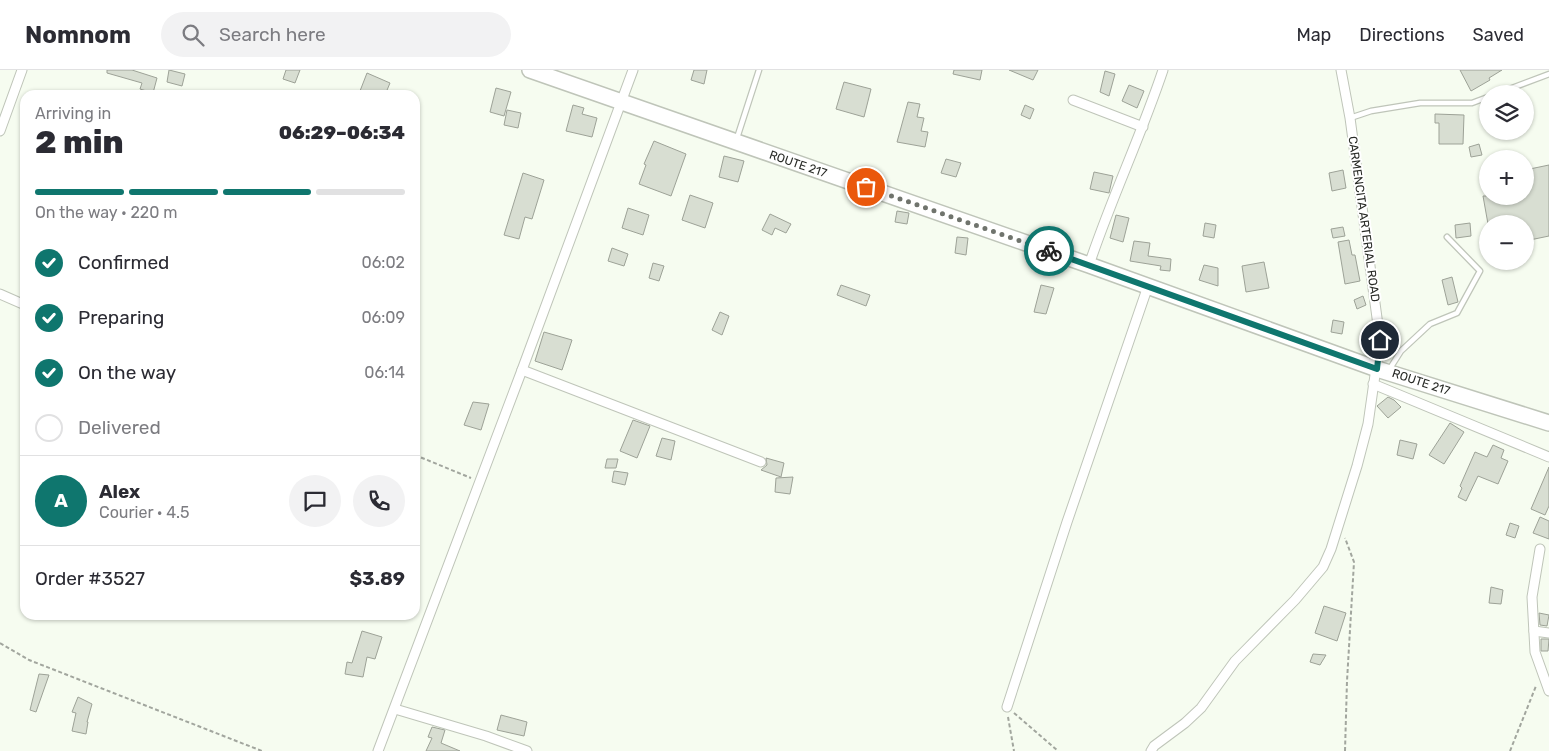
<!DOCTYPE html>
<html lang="en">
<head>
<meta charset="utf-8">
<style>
  body { margin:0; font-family:Rubik,sans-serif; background:#f2f2f3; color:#2b2b33; height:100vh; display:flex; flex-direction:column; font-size:19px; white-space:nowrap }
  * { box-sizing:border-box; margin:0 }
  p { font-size:16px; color:#7c7c81 }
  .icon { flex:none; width:28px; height:28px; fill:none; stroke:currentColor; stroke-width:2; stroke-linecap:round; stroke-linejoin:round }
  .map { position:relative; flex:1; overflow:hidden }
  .side { position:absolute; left:20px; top:20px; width:400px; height:530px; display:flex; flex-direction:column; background:#fff; border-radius:15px; box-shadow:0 1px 4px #0004 }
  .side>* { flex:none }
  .controls { position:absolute; left:1479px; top:15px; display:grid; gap:10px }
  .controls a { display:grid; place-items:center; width:55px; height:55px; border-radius:50%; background:#fff; box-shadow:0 1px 4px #0004; font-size:25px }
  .pin { position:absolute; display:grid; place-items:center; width:42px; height:42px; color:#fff; margin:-21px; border:2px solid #fff; border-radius:50%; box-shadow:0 1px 5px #0007 }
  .courier { position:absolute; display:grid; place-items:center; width:50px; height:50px; margin:-25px; border:4px solid #0f766e; border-radius:50%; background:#fff; color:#222; box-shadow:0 1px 6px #0007 }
  .head em { font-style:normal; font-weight:800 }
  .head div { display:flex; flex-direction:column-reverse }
  .head { display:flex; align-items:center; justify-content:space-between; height:85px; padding:0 15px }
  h1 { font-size:32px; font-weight:800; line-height:38px }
  .bar { display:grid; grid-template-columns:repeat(4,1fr); gap:8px 5px; align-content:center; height:60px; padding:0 15px }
  .bar i { height:6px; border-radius:4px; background:#e1e1e2 }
  .bar .selected { background:#0f766e }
  .bar p { grid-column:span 4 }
  .line { display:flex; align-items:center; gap:12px; padding:0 15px; border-top:1px solid #e1e1e2 }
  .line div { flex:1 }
  .round { display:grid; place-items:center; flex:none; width:52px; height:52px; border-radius:26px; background:#f2f2f3 }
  ol { padding:0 15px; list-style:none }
  li { display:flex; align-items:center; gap:15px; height:55px }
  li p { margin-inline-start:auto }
  li .icon { padding:5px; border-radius:50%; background:#0f766e; color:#fff; stroke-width:4 }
  li:last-child { color:#7c7c81 }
  li i { width:28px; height:28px; border:2px solid #e1e1e2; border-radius:50% }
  header { display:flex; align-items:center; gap:30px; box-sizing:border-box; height:70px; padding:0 25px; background:#fff; border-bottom:1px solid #e1e1e2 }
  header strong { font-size:24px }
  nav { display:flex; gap:28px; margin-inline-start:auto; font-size:18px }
  .search { width:350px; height:45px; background:#f2f2f3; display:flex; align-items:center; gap:12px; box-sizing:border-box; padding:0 18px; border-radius:28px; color:#7c7c81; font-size:19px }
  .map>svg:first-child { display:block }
</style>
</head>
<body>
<header>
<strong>Nomnom</strong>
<div class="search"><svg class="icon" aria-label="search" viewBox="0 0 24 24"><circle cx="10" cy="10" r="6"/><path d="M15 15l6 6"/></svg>Search here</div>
<nav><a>Map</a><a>Directions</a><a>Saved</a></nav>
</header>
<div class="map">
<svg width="1549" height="681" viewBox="0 0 1549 681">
  <rect width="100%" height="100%" fill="#f6fcf0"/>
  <g fill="#d8ded2" stroke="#9da297">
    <polygon points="107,0 132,0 157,8 153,23 140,19 142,13 107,3"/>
    <polygon points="169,0 185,4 182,16 167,12"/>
    <polygon points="286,0 300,0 295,13 283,9"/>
    <polygon points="694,0 707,0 704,14 691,10"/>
    <polygon points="954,0 982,0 980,10 953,4"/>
    <polygon points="1009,0 1038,0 1033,10"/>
    <polygon points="1460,0 1502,0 1489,8 1490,10 1471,21"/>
    <polygon points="1105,1 1115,4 1109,26 1100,22"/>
    <polygon points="367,3 390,13 385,25 371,25 360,21"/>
    <polygon points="844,12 871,19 864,47 836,39"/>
    <polygon points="1129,15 1144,21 1137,38 1122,31"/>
    <polygon points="496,18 511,22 504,46 490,42"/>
    <polygon points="908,32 920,34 917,47 924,48 921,61 928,62 925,77 897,72"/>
    <polygon points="573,35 584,38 582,44 597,48 592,67 566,61"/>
    <polygon points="1025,35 1034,39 1030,49 1021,45"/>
    <polygon points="507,40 521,43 518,58 504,55"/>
    <polygon points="1435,44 1464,45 1463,74 1439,74 1439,53 1435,53"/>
    <polygon points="654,71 686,84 671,126 639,114 646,95 644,94"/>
    <polygon points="1479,74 1482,85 1471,87 1469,77"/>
    <polygon points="724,86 744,91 738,112 719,107"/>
    <polygon points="946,89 961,93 956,107 941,103"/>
    <polygon points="1549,95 1549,166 1525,171 1525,154 1488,154 1483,126 1525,126 1525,100"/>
    <polygon points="1343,100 1346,118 1332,121 1329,103"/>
    <polygon points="1094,102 1113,106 1109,123 1090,119"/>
    <polygon points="523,103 544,110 532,149 525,147 519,169 504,165"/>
    <polygon points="690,125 713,133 705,158 682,150"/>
    <polygon points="628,138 649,145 643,165 622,158"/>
    <polygon points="897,141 909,143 907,154 895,152"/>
    <polygon points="770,144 791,154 786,163 775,158 772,165 762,160"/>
    <polygon points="1116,145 1129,148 1123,172 1110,168"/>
    <polygon points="1205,153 1216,155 1214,168 1203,166"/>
    <polygon points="1470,153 1471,166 1456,168 1455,155"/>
    <polygon points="1343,157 1345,166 1333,168 1331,159"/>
    <polygon points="957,167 968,168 966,185 955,183"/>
    <polygon points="1349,170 1352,185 1355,185 1360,211 1345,214 1338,172"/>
    <polygon points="1134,171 1150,173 1148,186 1171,189 1170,201 1160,200 1161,196 1130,191"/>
    <polygon points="612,178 628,184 624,196 608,191"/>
    <polygon points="1264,192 1269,218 1246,222 1242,196"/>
    <polygon points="653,193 664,196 659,211 649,208"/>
    <polygon points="1204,195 1218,198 1218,216 1199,210"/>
    <polygon points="1452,207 1458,232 1448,235 1442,210"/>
    <polygon points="841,215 870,225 866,236 837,225"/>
    <polygon points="1041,215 1054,218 1046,244 1034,242"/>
    <polygon points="1363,226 1366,235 1357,239 1354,230"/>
    <polygon points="720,242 729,246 722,265 712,260"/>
    <polygon points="1333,250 1344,252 1342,264 1331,262"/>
    <polygon points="544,262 572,270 562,300 535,291"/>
    <polygon points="1388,327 1394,330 1401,337 1388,348 1377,336"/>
    <polygon points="473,332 489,334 481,360 464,355"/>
    <polygon points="633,350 650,356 637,388 620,381"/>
    <polygon points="1450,353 1464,362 1444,394 1429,385"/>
    <polygon points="662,368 675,371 671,390 656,386"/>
    <polygon points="1400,370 1417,374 1413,389 1397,385"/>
    <polygon points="1493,375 1504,380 1501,388 1508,391 1498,414 1478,406 1466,431 1458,427 1462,418 1460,416 1475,382 1487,387"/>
    <polygon points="766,388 784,393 781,407 761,400 767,395"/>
    <polygon points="607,389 618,389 616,398 605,398"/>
    <polygon points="1549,397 1549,436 1545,445 1531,439"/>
    <polygon points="614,401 628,403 625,415 612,412"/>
    <polygon points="793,407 790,424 775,422 776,408"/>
    <polygon points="1540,447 1549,451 1549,469 1533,463"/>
    <polygon points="1510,453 1519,456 1515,468 1506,465"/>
    <polygon points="1491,517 1503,520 1501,534 1489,533"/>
    <polygon points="1324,536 1346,543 1337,571 1315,563"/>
    <polygon points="1539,543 1549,545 1547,556 1540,555"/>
    <polygon points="362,561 382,567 375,589 367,587 363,607 345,604 347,592 352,593"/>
    <polygon points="1541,569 1549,569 1548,581 1541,581"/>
    <polygon points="1313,584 1326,585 1320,595 1310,592"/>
    <polygon points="39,604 49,605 36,642 30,640"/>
    <polygon points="78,627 92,634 87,652 88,652 86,664 72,661 76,643 72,642"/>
    <polygon points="501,645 527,652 524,666 497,660"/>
    <polygon points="432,657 445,660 441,673 460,681 426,681 432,668 428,667"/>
  </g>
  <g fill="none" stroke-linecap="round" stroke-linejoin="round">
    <g stroke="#bfc5b9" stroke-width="7">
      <g id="service">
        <polyline points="1496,24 1549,4"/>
        <polyline points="1350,48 1371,41 1420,33 1472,33 1488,27"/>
        <polyline points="737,68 759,0"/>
        <polyline points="1389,300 1401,281 1430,254 1457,243 1480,201 1447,167"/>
      </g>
    </g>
    <g stroke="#bfc5b9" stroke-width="11">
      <g id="minor">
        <polyline points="1073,30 1143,57"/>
        <polyline points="0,61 22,0"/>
        <path d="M1089,195C1111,129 1141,66 1163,0"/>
        <polyline points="0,224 25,235"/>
        <polyline points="522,300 761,392"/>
        <polyline points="1373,314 1549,387"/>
        <polyline points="1540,479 1532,527 1535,582 1549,621"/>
        <polyline points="1534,561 1549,563"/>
        <polyline points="1007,637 1067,452 1148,216"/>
        <polyline points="395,639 486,666 527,681"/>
        <polyline points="378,681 522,300 633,0"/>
        <polyline points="1151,681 1154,676 1185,653 1201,638 1235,591 1295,530 1323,497 1331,479 1357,396 1368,354 1380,270 1350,48 1341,0"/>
      </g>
    </g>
    <g stroke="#bfc5b9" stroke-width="18">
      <polyline id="primary" points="530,0 1089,195 1377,299 1549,353"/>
    </g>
    <g stroke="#a2a69e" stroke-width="2" stroke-dasharray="4 2.5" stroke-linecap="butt">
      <polyline points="415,385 471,408"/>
      <polyline points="0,573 29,590 262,681"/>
      <polyline points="1014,643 1058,681"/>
      <polyline points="1008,647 1014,681"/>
      <polyline points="1345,681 1347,611 1354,492 1345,468"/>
      <polyline points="1510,681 1536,616"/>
    </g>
    <use href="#service" stroke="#fff" stroke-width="4.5"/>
    <use href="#minor" stroke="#fff" stroke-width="9"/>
    <use href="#primary" stroke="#fff" stroke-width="15"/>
  </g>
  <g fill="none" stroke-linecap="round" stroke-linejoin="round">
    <polyline stroke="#70746d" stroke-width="5" stroke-dasharray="0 9" points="866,117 1049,181"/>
    <polyline stroke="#0f766e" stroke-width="6" points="1049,181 1377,299 1380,270"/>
  </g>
  <g text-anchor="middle" stroke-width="4" stroke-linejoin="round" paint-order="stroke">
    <g font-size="12" fill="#282a26" stroke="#fff">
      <text transform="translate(798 94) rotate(19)" y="4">ROUTE 217</text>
      <text transform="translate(1364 149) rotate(82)" y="4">CARMENCITA ARTERIAL ROAD</text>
      <text transform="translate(1421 312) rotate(18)" y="4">ROUTE 217</text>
    </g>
  </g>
</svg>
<div class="controls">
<a><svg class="icon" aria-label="layers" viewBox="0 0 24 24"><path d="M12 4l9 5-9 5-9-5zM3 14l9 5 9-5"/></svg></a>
<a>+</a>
<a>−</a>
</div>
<div class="pin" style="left:866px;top:117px;background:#ea580c"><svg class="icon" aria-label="bag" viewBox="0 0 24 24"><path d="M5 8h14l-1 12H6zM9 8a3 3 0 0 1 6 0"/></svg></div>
<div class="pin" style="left:1380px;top:270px;background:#1f2937"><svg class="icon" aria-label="home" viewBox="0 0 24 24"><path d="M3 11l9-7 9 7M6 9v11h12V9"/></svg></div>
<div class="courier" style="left:1049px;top:181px"><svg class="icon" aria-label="bike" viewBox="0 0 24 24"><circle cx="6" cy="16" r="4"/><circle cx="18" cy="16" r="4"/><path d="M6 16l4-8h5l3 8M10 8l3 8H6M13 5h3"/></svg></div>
<section class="side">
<div class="head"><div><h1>2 min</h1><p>Arriving in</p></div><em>06:29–06:34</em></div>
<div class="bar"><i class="selected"></i><i class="selected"></i><i class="selected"></i><i></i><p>On the way · 220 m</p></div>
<ol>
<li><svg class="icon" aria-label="check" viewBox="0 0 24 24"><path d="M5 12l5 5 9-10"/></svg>Confirmed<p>06:02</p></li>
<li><svg class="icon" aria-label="check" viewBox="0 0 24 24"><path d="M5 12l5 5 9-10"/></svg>Preparing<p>06:09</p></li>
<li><svg class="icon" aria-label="check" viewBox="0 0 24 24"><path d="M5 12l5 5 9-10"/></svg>On the way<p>06:14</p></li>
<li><i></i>Delivered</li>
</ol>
<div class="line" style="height:90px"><b class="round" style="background:#0f766e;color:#fff">A</b><div><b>Alex</b><p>Courier · 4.5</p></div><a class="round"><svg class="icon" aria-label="chat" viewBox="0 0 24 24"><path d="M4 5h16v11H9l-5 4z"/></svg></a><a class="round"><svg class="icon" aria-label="phone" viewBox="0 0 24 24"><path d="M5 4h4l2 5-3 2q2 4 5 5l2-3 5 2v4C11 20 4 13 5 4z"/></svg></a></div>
<div class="line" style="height:65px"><div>Order #3527</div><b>$3.89</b></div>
</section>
</div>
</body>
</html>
